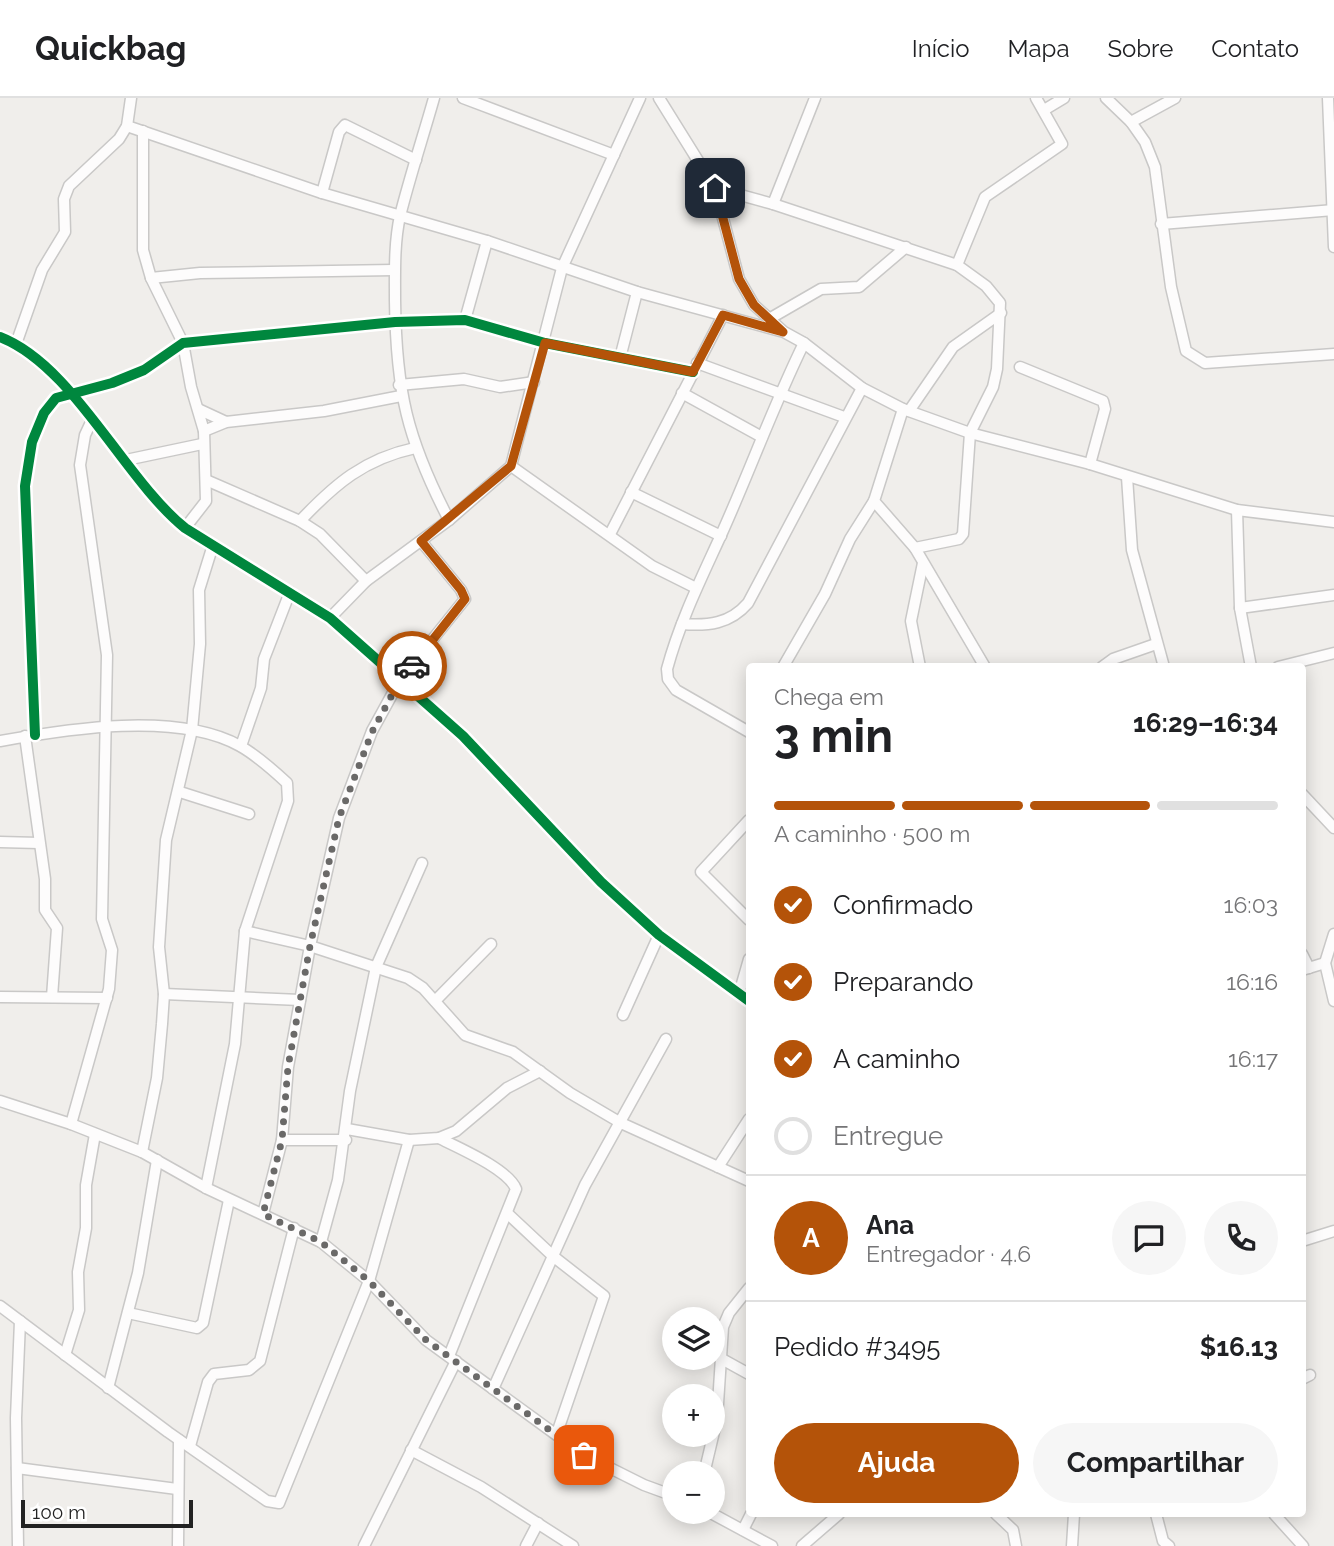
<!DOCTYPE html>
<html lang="pt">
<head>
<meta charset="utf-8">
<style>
  body { margin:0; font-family:Raleway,sans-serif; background:#f6f6f6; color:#202124; height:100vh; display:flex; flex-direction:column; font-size:26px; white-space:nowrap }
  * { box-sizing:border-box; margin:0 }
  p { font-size:23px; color:#757577 }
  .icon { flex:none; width:38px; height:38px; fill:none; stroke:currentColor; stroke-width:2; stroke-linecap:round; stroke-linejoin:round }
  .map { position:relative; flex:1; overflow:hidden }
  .side { position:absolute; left:746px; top:565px; width:560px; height:854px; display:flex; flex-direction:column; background:#fff; border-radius:7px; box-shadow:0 4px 18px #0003 }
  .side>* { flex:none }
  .fabs { position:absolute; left:662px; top:1209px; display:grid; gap:14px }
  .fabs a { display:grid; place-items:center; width:63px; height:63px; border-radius:50%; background:#fff; box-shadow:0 4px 18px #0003; font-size:35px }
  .scale { position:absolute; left:21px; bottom:18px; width:172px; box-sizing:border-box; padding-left:7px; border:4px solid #222; border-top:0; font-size:19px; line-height:24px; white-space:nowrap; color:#222; -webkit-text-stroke:5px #fff; paint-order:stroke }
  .pin { position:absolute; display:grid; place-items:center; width:60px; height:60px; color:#fff; margin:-30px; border-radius:14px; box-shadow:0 4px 10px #0006 }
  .courier { position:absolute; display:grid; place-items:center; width:70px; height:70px; margin:-35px; border:5px solid #b45309; border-radius:50%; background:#fff; color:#222; box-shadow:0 2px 9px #0007 }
  .headline em { font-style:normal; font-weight:700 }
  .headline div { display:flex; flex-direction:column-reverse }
  .headline { display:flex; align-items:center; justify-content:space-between; height:119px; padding:0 28px }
  h1 { font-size:46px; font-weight:700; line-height:52px }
  .bar { display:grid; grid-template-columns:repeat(4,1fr); gap:10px 7px; align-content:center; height:84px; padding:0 28px }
  .bar i { height:9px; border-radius:5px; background:#e0e0e0 }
  .bar .on { background:#b45309 }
  .bar p { grid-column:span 4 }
  .line { display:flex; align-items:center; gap:18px; padding:0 28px; border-top:2px solid #e0e0e0 }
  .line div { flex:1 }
  .round { display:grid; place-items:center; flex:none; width:74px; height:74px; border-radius:37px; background:#f6f6f6 }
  ol { padding:0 28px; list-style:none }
  li { display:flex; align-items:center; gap:21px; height:77px }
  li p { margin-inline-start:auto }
  li .icon { padding:7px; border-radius:50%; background:#b45309; color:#fff; stroke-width:4 }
  li:last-child { color:#757577 }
  li i { width:38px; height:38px; border:4px solid #e0e0e0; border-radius:50% }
  .cta { display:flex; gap:14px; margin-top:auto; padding:14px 28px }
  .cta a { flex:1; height:80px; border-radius:42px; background:#b45309; color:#fff; font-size:28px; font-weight:700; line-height:80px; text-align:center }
  .cta a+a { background:#f6f6f6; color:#202124 }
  header { display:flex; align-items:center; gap:42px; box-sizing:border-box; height:98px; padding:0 35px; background:#fff; border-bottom:2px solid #e0e0e0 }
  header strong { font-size:33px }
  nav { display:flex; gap:38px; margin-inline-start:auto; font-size:24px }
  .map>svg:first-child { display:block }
</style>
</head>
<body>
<header>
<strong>Quickbag</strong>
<nav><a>Início</a><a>Mapa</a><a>Sobre</a><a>Contato</a></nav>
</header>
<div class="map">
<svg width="1334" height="1448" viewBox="0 0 1334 1448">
  <rect width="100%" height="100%" fill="#f0eeeb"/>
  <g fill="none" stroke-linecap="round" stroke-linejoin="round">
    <g stroke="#c9c8c7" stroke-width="13">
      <g id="street">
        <path d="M434,0C423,39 410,78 400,118C394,145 395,175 395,202C396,293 407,341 449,422"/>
        <polyline points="463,0 614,57"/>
        <polyline points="659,0 715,90 739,181 754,207 784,234 804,245 862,290 903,311 970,335 1090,366 1237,412 1334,424"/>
        <polyline points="1106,0 1131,24 1145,44 1155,69 1171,189 1186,253 1205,265 1334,256"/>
        <polyline points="1328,0 1334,149"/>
        <polyline points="1044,12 1064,0"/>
        <polyline points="1131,24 1175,0"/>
        <polyline points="127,28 322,95 487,143 637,194 780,233"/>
        <polyline points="143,33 143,152 151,180 183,245 191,289 204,333 206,403 185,430"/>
        <polyline points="715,90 773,106 957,167 986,188 1000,205 997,271 993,289 970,335 963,436 959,441 915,450"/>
        <polyline points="322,95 339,34 345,27 416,62"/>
        <polyline points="773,106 815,0"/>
        <polyline points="1161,126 1334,112"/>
        <polyline points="957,167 985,99 1062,46 1036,0"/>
        <polyline points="151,180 200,175 394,172"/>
        <polyline points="769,221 821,191 859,189 906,149"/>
        <polyline points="465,222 487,143"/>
        <path d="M0,239C73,267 124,381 185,430L330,520L463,638L601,784L659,837L749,903"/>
        <polyline points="16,246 42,172 65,134 64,101 69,88 119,41 127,28 131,0"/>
        <polyline points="620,260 637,194"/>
        <polyline points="697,265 844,319"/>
        <polyline points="1020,269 1103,303 1105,311 1090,366"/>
        <polyline points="399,287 464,281 500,289 534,284"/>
        <polyline points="682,295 762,339"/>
        <polyline points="198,311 226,324"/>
        <polyline points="903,311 874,403 915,450 985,569"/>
        <polyline points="909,313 953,249 1001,215"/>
        <polyline points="204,333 226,324 324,313 401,298"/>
        <polyline points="126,362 202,346"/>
        <polyline points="511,368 652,468 694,489"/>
        <polyline points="1127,379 1132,452 1164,569"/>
        <polyline points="206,382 300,423 320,436 366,483"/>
        <polyline points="631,394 721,438"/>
        <polyline points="1237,412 1240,510 1251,569"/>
        <path d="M300,423C335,386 364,361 415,350"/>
        <polyline points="610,436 723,217"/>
        <polyline points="1240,510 1334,497"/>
        <polyline points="330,520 366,483 449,422 511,368 562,170 640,0"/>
        <path d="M682,526C708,528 730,526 748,505L862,290"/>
        <polyline points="783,569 825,496 850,441 874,403"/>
        <polyline points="920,569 911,523 923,465"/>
        <polyline points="1102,569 1113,561 1156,546"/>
        <polyline points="1278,569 1334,555"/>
        <path d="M749,634L676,592L668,581L667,571C680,523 701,481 721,437C750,373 773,308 804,245"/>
        <polyline points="35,637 25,388 32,344 44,315 56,300 112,285 144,272 183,245 395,224 465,222 545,245 693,274"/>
        <polyline points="25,638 45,781 45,812 57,830 52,899"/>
        <path d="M0,643C68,631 177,613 240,648C256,657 273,672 287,685L288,703L245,833L235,946L206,1090"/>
        <polyline points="241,648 261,590 264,561 290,494"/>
        <polyline points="180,694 249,716"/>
        <polyline points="1302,696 1334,730"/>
        <polyline points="749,722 701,774 749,822"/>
        <polyline points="0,744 39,745"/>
        <polyline points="245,833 310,848 408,880 423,890 465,937 513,954 570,995 621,1025 749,1083"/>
        <polyline points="1334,836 1325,865 1334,903"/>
        <polyline points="1302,856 1309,870"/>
        <polyline points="1302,872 1325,865"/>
        <polyline points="164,896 300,902"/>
        <polyline points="739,896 749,861"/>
        <polyline points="0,899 107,900"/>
        <polyline points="435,903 491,846"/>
        <polyline points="623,917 659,837"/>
        <polyline points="0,1003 71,1026 142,1054 206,1090 321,1144 369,1183 426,1242 584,1357 644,1387 674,1398"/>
        <polyline points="71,1026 109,891 112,852 102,821 107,557 80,367 85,337 92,322"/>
        <polyline points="347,1031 409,1042 439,1040 456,1033 507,990 540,973"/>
        <path d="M439,1040C459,1050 508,1071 516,1091L449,1258"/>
        <polyline points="282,1042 346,1042"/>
        <polyline points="142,1054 157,980 162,926 164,896 159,849 166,742 192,632 200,546 199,492 213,447"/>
        <polyline points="718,1069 749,1021"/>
        <polyline points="263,1116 282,1042 288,969 310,848 339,720 372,633 400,582 465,501 461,492 421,443"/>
        <polyline points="508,1116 554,1159 604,1198 557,1335"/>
        <polyline points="1302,1143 1334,1133"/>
        <polyline points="321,1144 338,1082 350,993 376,869 422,765"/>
        <polyline points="0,1208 168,1334 267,1403 279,1405 369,1183 409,1042"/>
        <polyline points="128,1215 197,1230 203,1225 229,1102"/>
        <polyline points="65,1257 79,1212 78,1174 86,1130 86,1087 95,1036"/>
        <polyline points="720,1260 749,1276"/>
        <polyline points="1302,1281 1310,1277"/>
        <polyline points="108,1290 138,1175 157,1062"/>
        <polyline points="493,1291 585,1087 666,941"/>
        <polyline points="190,1348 208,1284 214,1276 249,1272 260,1263 294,1130"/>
        <polyline points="411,1352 481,1389 573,1448"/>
        <polyline points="17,1370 177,1391"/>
        <polyline points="704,1376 717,1321 723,1229 729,1215 749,1190"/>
        <polyline points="709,1414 772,1448"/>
        <polyline points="996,1416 1013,1432 1016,1448"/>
        <polyline points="1156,1416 1163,1443 1169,1448"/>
        <polyline points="1274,1416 1303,1448"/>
        <polyline points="743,1432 751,1416"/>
        <polyline points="18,1448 16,1320 20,1223"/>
        <polyline points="178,1448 179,1342"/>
        <polyline points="364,1448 456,1263"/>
        <polyline points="526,1448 538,1425"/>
        <polyline points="802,1448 839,1416"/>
        <polyline points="1072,1448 1074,1416"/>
      </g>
    </g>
    <use href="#street" stroke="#fdfcfc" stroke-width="10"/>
    <g stroke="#fff" stroke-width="15">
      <g id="cycleway">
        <path d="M0,239C73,267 124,381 185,430L330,520L463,638L601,784L659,837L749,903"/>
        <polyline points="35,637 25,388 32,344 44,315 56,300 112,285 144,272 183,245 395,224 465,222 545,245 693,274"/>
      </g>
    </g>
    <use href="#cycleway" stroke="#00873e" stroke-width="10"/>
  </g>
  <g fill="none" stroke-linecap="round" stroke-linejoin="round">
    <polyline stroke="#6a6968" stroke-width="7" stroke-dasharray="0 12.6" points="412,568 400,582 372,634 339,720 310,848 288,969 282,1042 263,1116 321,1144 369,1183 426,1242 584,1357"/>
    <polyline stroke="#b45309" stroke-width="9" points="412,568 465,501 461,492 421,443 511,368 545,245 693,274 723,217 783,234 754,207 739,181 715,90"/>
  </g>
</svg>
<div class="fabs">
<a><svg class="icon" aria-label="layers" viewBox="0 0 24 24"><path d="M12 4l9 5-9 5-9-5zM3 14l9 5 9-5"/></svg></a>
<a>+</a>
<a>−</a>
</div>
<div class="scale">100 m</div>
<div class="pin" style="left:584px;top:1357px;background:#ea580c"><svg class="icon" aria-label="bag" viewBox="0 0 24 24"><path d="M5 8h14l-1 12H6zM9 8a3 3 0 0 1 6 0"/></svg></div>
<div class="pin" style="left:715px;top:90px;background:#1f2937"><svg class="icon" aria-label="home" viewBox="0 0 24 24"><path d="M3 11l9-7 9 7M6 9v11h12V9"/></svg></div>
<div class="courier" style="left:412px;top:568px"><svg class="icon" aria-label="car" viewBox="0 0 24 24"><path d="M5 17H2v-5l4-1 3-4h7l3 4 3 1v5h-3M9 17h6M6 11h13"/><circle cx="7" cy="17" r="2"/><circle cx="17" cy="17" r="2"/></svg></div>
<section class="side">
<div class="headline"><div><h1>3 min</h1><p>Chega em</p></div><em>16:29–16:34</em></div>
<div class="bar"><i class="on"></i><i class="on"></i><i class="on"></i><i></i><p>A caminho · 500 m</p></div>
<ol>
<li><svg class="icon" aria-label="check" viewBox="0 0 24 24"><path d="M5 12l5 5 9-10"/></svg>Confirmado<p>16:03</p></li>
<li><svg class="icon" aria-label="check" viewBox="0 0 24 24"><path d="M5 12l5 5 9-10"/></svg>Preparando<p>16:16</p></li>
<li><svg class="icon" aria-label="check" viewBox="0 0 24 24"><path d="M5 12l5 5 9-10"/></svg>A caminho<p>16:17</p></li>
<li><i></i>Entregue</li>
</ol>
<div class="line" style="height:126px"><b class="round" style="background:#b45309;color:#fff">A</b><div><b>Ana</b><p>Entregador · 4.6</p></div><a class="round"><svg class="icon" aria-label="chat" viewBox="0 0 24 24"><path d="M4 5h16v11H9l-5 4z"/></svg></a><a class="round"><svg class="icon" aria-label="phone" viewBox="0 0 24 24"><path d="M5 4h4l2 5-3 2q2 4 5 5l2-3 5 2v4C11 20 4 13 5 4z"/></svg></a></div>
<div class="line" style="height:91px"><div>Pedido #3495</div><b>$16.13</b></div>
<div class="cta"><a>Ajuda</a><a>Compartilhar</a></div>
</section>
</div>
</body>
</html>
